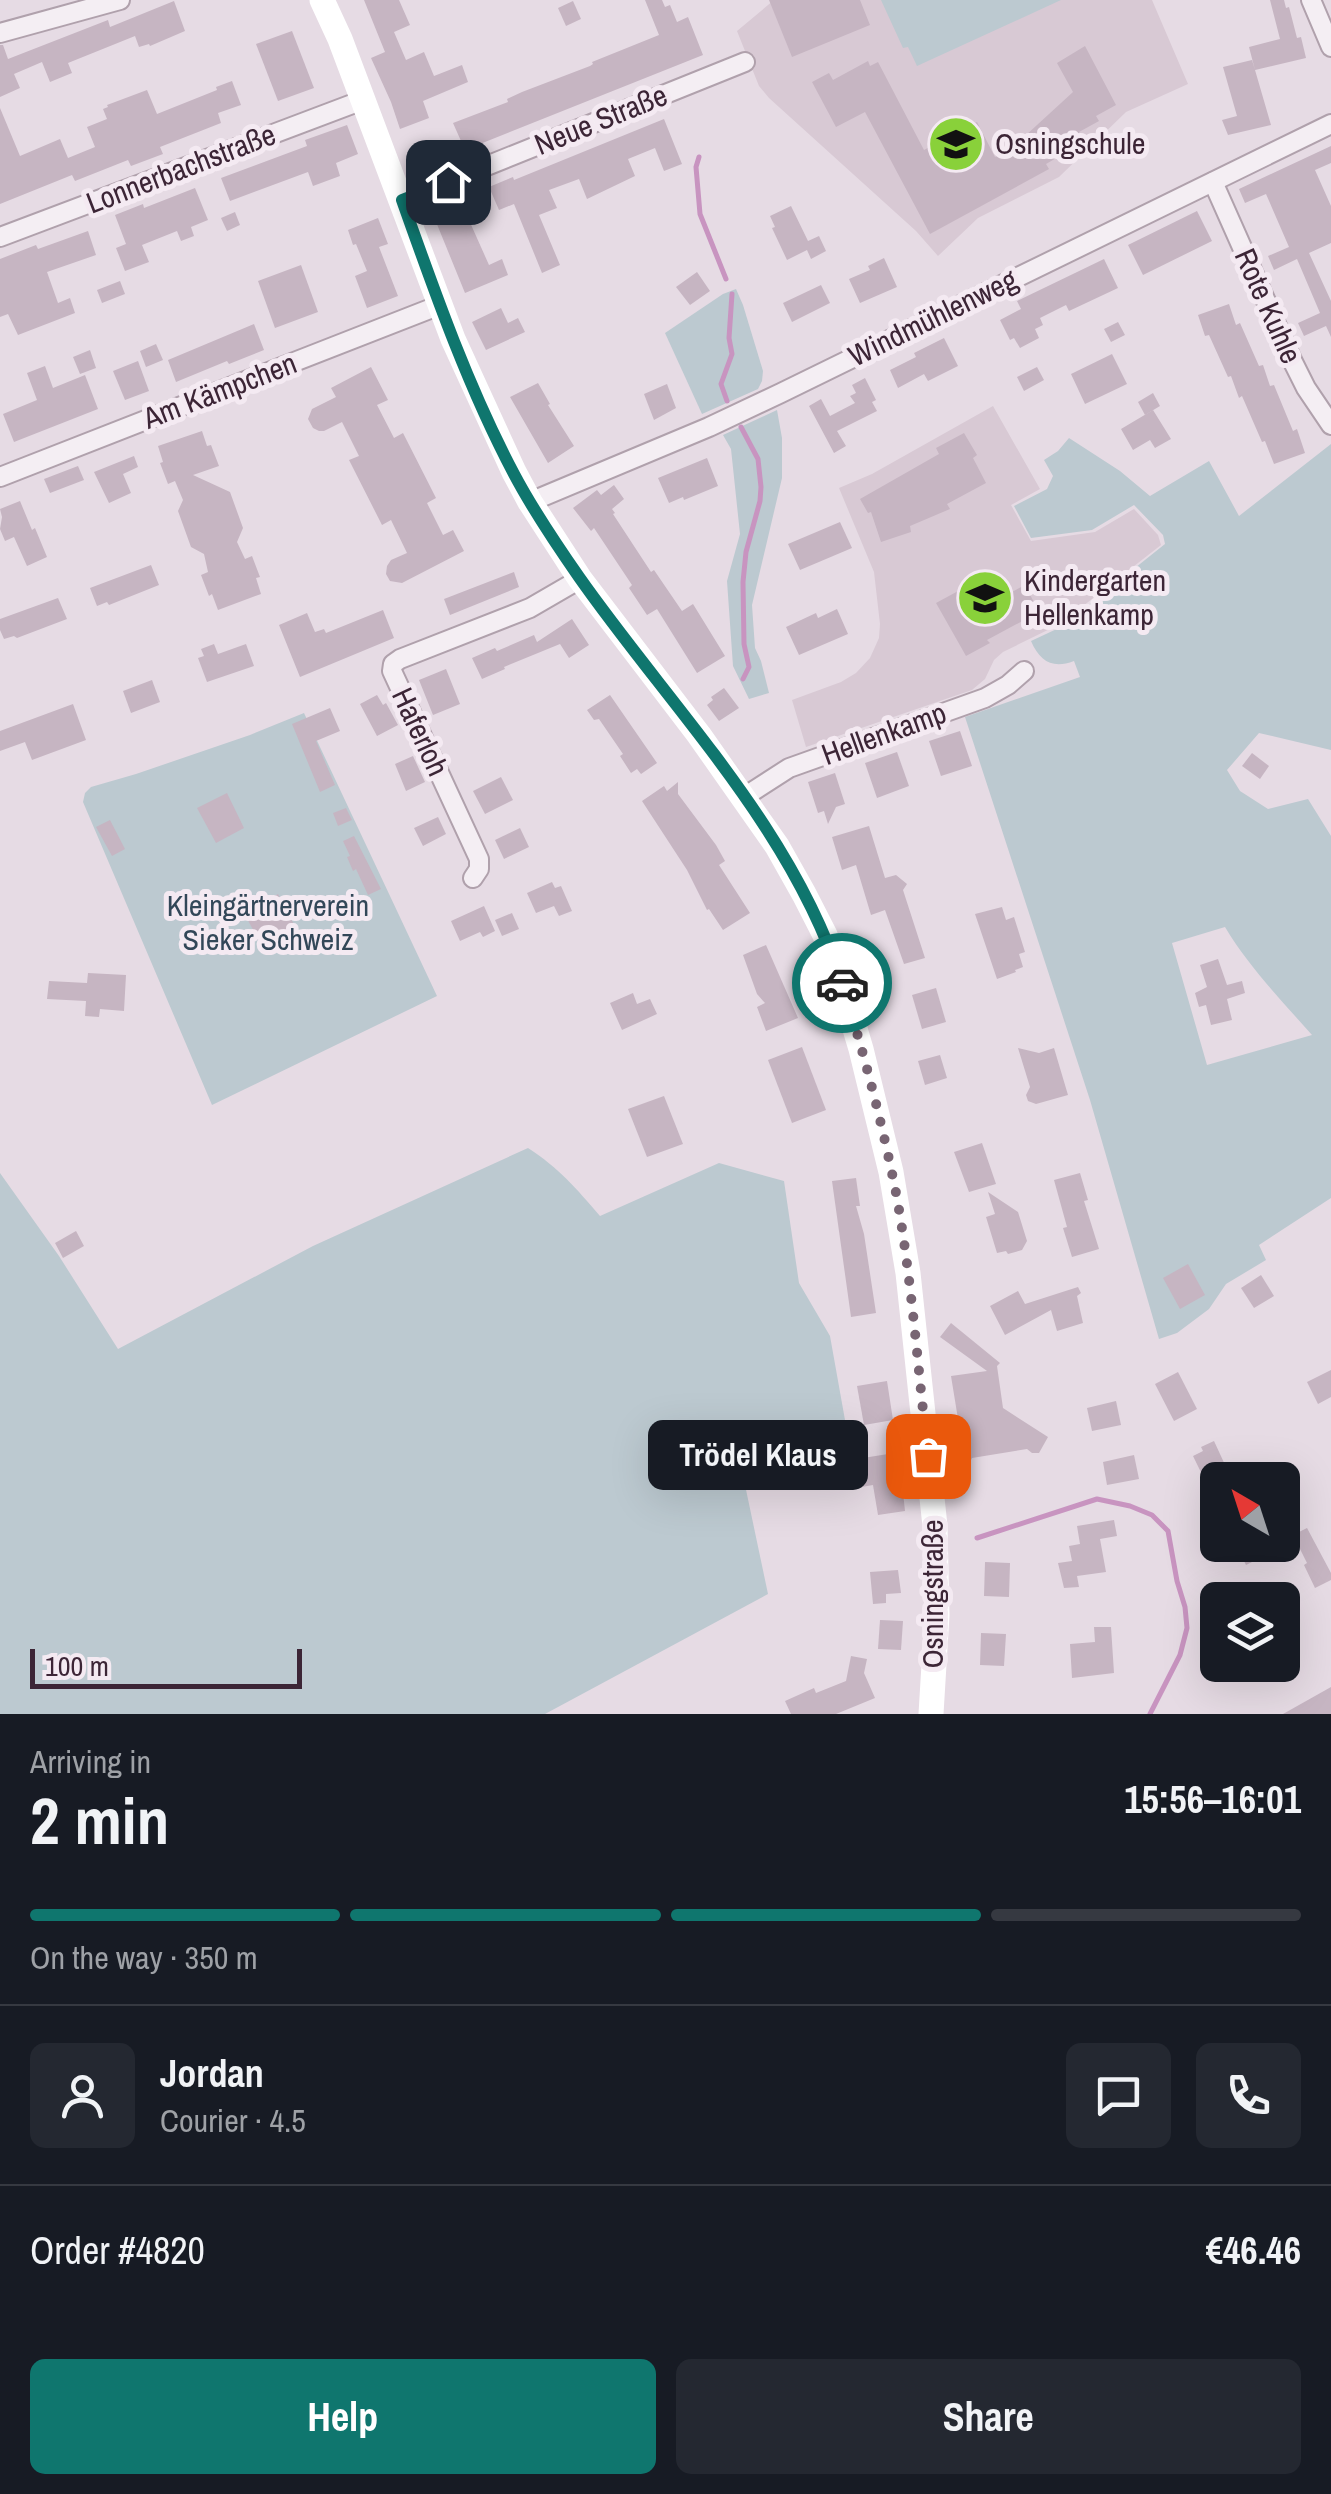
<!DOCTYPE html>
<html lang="en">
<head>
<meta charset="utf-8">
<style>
  body { margin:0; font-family:"Archivo Narrow",sans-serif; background:#242831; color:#f1f3f6; height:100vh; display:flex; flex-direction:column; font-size:38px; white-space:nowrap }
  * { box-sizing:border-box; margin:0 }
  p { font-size:32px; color:#9ea1a6 }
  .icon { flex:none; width:55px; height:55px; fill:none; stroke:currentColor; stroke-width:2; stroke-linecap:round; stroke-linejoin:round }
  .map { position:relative; height:1714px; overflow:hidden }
  .details { display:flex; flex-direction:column; background:#171b24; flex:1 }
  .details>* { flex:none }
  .needle { width:65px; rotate:321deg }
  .buttons { position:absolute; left:1200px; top:1462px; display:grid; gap:20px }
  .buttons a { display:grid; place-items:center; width:100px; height:100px; border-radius:15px; background:#171b24; box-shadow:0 10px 40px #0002; font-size:50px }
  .scale { position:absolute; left:30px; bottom:25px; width:272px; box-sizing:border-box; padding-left:10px; border:5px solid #3c2536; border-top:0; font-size:28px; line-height:35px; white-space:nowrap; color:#3c2536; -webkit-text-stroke:8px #f4eaf2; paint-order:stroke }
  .pin { position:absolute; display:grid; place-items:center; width:85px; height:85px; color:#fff; margin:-42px; border-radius:20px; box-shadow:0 5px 15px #0006 }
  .courier { position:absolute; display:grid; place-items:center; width:100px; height:100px; margin:-50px; border:8px solid #0f766e; border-radius:50%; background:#fff; color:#222; box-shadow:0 2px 12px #0007 }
  .bubble { position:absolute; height:70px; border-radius:15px; background:#171b24; box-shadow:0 10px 40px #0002; font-size:32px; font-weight:700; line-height:70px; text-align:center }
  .head em { font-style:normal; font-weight:700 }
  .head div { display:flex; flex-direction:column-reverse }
  .head { display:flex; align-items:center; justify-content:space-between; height:170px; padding:0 30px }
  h1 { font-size:65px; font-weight:700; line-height:75px }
  .bar { display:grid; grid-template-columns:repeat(4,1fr); gap:15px 10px; align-content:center; height:120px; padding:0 30px }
  .bar i { height:12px; border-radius:8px; background:#363941 }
  .bar .current { background:#0f766e }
  .bar p { grid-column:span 4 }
  .line { display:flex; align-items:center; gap:25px; padding:0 30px; border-top:2px solid #363941 }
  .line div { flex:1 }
  .round { display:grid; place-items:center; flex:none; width:105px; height:105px; border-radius:15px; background:#242831 }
  .cta { display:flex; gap:20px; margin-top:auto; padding:20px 30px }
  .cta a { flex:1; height:115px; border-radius:15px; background:#0f766e; color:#fff; font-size:40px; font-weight:700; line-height:115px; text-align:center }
  .cta a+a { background:#242831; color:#f1f3f6 }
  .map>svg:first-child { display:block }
</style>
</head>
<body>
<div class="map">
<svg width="1331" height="1714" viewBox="0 0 1331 1714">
  <rect width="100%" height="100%" fill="#e6dbe4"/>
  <g fill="#d8c9d4">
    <polygon points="774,0 1152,0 1188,84 1126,112 1059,177 978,218 938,256 916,231 769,98 759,86 737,31"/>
    <polygon points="993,406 1040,489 1011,505 1031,541 1095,532 1134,509 1158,535 1161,545 1060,624 1003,652 994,660 985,679 972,690 806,747 792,700 841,682 856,673 870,658 879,638 880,624 874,572 839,488 872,474"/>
  </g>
  <g fill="#bcc9d0" fill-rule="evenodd">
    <polygon points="881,0 1061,0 917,66 908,47 903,48"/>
    <polygon points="736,289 743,305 763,371 762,381 758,389 702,414 665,333 723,294"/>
    <polygon points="777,410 782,438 782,478 752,605 755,648 761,661 769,693 749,699 733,666 727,581 740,534 731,449 723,435"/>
    <path d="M1069,438L1120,471L1150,496L1209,461L1239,516L1331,444V750L1259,733L1227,770L1240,791L1268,809L1308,799L1331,836V1198L1259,1245L1266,1260L1226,1284L1209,1309L1177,1333L1159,1339L1090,1100L965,717L1080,677L1074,661C1053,669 1040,662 1031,641L1061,627L1165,544L1163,535L1134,505L1092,530L1031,538L1014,506L1047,489L1053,476L1044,460L1058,451ZM1225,927C1249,967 1281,1000 1312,1035L1207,1065L1172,943Z"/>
    <polygon points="304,713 437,996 212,1105 83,802 85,793 91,787 136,774 250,735"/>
    <path d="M528,1148C559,1168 576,1188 600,1216L719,1163L784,1181L799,1283L830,1336L850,1448L741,1466L768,1594L545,1714H0V1173L59,1256L118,1349L313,1246Z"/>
  </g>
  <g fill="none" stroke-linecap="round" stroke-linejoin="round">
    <g stroke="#c894c0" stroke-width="5">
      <polyline points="699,157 696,167 700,214 726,279"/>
      <polyline points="727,401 721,384 732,354 729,338 732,294"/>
      <polyline points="741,427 758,459 761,487 760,501 746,552 743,582 744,644 749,667 743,679"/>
      <polyline points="977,1538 1097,1499 1130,1506 1152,1515 1168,1531 1177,1581 1185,1607 1187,1628 1180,1655 1150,1714"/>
    </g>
  </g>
  <g fill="#c6b5c2">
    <polygon points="364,0 399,0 410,25 394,32 406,60 424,52 434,76 462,65 468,82 423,101 429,118 400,129 391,102 371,58 385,52"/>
    <polygon points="645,0 662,0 665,7 670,5 677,22 688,17 703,55 465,150 453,123 508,102 507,99 522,92 590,66 593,64 592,62 659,35"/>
    <polygon points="769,0 860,0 870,25 792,57"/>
    <polygon points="1270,0 1284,0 1286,8 1289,7 1297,38 1301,37 1306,58 1255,70 1271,125 1228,135 1222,120 1237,116 1223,67 1252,60 1255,70 1249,47 1280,39"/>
    <polygon points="174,1 185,31 150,46 149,44 139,47 135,36 68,63 72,73 50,82 42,62 14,74 20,88 0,97 0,45 3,45 8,59 108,20 110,27"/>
    <polygon points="573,1 581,19 566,26 558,8"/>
    <polygon points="292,31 314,88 278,101 256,44"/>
    <polygon points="1085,46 1116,105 1096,116 1099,121 1079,132 1082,137 1062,148 1065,153 1046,164 1049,169 930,234 865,112 836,127 812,82 829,73 833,80 868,61 870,66 878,62 924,150 977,122 995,157 1012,148 1073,92 1057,63"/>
    <polygon points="232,81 241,105 218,113 221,123 160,147 163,154 131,166 128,160 75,181 72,175 0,204 0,108 20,156 60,139 68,158 95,147 87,127 107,119 103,109 108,107 107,105 147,90 157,114 217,90 216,87"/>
    <polygon points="664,119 682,164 664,171 655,148 628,159 635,176 587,199 579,179 549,190 557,208 539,215 560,265 542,273 514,204 499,210 489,187 513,177 514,180"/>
    <polygon points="347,125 358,154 336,163 340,176 313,186 308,172 230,201 221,178 307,146 305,140"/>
    <polygon points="1331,146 1331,163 1315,170 1331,206 1331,243 1309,253 1331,301 1331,337 1326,326 1304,336 1298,323 1320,313 1297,259 1274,270 1268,256 1289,247 1266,194 1245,203 1239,189"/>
    <polygon points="195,188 208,220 191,227 194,236 181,241 177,231 142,245 149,262 125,271 116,248 126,244 115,215 143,204 144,208"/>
    <polygon points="460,200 489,265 502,259 508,275 465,293 432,212"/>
    <polygon points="791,206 808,241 819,236 826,251 811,259 807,250 787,260 772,228 775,227 770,216"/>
    <polygon points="1197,211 1212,241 1143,275 1128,245"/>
    <polygon points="235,212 240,225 227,231 221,218"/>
    <polygon points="378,218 388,244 379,247 398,296 367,308 355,276 367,271 356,244 353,245 348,230"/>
    <polygon points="88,231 96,255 47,272 58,303 70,298 75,313 18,335 8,314 0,317 0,259 36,245 38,249"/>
    <polygon points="884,258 897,287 860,303 849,279 870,270 868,266"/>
    <polygon points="1104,259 1118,288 1069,311 1066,305 1040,318 1043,325 1035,329 1039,338 1020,348 1014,338 1010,340 1000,320 1021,309 1017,301"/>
    <polygon points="301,265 318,312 275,328 258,281"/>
    <polygon points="697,272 710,291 690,305 676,287"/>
    <polygon points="120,281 125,294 102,303 97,290"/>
    <polygon points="821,285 830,303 792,322 783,303"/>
    <polygon points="1229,304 1236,325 1240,323 1259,366 1263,365 1270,386 1274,385 1293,431 1297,429 1305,453 1274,464 1265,441 1262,442 1242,396 1239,398 1231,376 1228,377 1209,335 1205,336 1198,315"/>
    <polygon points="501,308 508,323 518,318 525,332 486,350 472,322"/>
    <polygon points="1118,322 1125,335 1111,342 1104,329"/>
    <polygon points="254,324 264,350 229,364 227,361 176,382 168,360"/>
    <polygon points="944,338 958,366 928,381 924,374 898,388 890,370 916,357 914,353"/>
    <polygon points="156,344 163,360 146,367 140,351"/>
    <polygon points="90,350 96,368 80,374 73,357"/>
    <polygon points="1112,354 1127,384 1085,404 1071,374"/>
    <polygon points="138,361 149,391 125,400 113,371"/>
    <polygon points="45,366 53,388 85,375 98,409 14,442 3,414 37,400 27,373"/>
    <polygon points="371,367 388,400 377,405 394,438 403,433 436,498 427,503 443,535 453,530 464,551 402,583 390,581 386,574 387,566 391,560 407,553 391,520 382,525 349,460 359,456 342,422 324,431 319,431 313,428 308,419 312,409 336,397 331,388"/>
    <polygon points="1037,367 1044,380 1024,391 1017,377"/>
    <polygon points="865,378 876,400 872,402 877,411 837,431 846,446 834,453 809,406 821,399 830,416 855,403 850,396 856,393 852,385"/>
    <polygon points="538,383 550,404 548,405 574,446 548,463 510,397"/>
    <polygon points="667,384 676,408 654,420 644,394"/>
    <polygon points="1153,393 1160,406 1145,415 1138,402"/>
    <polygon points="1153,410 1171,439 1155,448 1150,440 1133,450 1121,429"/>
    <polygon points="202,431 207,446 211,445 219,466 193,475 230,492 243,528 237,542 245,559 252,556 260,577 256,578 261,594 218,610 212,594 209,596 201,575 208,572 204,554 191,547 178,511 183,500 175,481 168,484 160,463 163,462 158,446"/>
    <polygon points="964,433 977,455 973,458 986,483 947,504 950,509 910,526 911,532 881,542 871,512 868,513 860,499 939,454 936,448"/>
    <polygon points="134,456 138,467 123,474 131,493 109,503 94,472"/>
    <polygon points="707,458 718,486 684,500 683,497 669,503 658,478"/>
    <polygon points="78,466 84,480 50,493 44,479"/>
    <polygon points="614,485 624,499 612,509 615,513 613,514 651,572 654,570 682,611 693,604 725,656 697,673 657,609 647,615 629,588 632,585 594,528 591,531 573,508 597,490 601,495"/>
    <polygon points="20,501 32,530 35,528 47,557 27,566 14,537 5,541 0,529 2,517 0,509"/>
    <polygon points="840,522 852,548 800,570 788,544"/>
    <polygon points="151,565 159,585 109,605 107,602 97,606 90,588"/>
    <polygon points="514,572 519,587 450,615 444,599"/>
    <polygon points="1025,585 1039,612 987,640 990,643 966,656 936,603 960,590 970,609 986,601 988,605"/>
    <polygon points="58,598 67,619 17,638 14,636 4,639 0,630 0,619"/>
    <polygon points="837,609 848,634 799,655 786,627 816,613 818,618"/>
    <polygon points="383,610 394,638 300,677 279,625 307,613 315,632 324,629 326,633"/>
    <polygon points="572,619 589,645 569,658 560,644 504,667 505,669 482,679 472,658 495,648 497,651 534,635 537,642"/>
    <polygon points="214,644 218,654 246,644 254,666 207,682 198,658 204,656 201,649"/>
    <polygon points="446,669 460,704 433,715 419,680"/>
    <polygon points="152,680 160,702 131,713 123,691"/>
    <polygon points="724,688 739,708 719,721 707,705 713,700 711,697"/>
    <polygon points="377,695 383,705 386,703 398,725 377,736 360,704"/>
    <polygon points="610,695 657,763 641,774 637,769 631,773 620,756 623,754 599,719 594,720 587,710"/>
    <polygon points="73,704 86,740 32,760 25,742 0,751 0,731"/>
    <polygon points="330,708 340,731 316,741 335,785 320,792 292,724"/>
    <polygon points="960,731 972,766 941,776 929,741"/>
    <polygon points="897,752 909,786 877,798 865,763"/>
    <polygon points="1252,753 1269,766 1260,779 1242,766"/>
    <polygon points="413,756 425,782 406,791 395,764"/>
    <polygon points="835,773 845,804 836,807 828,824 824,811 818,813 808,782"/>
    <polygon points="501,777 513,800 485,814 473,791"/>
    <polygon points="678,782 678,794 716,845 725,861 719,865 750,913 723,930 709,909 707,910 687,870 642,801 664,786 667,791"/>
    <polygon points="227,793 244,828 216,843 197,808"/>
    <polygon points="346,808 352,820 338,826 333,813"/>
    <polygon points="438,817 446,834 423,846 414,828"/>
    <polygon points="110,820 125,849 112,856 96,827"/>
    <polygon points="869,826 885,878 896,875 907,884 903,890 925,958 904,964 885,910 871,915 856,865 842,870 832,837"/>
    <polygon points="520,828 529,847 504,859 495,840"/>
    <polygon points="354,836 381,889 368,895 356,869 353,871 347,857 350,856 343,841"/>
    <polygon points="552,882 555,888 561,886 572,911 559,916 554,906 536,913 527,893"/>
    <polygon points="278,894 299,934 265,952 244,913"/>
    <polygon points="484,906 495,931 483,937 480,932 460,941 451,921"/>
    <polygon points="1002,907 1006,920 1014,917 1025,952 1019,954 1023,967 1015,970 1016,972 997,979 975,914"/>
    <polygon points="512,913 519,929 502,936 495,920"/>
    <polygon points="766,945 798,1018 766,1031 757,1007 765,1003 757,994 743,955"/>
    <polygon points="1218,959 1227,985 1242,981 1245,993 1227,999 1232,1020 1211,1025 1206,1005 1199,1007 1195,993 1207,987 1200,965"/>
    <polygon points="88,973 126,975 124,1011 100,1009 99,1017 85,1016 86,1001 47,999 49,981 87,983"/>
    <polygon points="936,988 946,1022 922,1029 912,995"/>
    <polygon points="633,993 637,1004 650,999 657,1014 622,1030 610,1003"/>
    <polygon points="802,1047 826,1110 792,1123 768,1060"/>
    <polygon points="1018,1048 1039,1053 1054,1048 1068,1095 1036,1104 1028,1101 1026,1095 1030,1087"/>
    <polygon points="940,1055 947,1078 925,1085 918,1061"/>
    <polygon points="664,1096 683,1144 647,1157 628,1109"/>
    <polygon points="982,1143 996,1184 969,1192 954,1152"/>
    <polygon points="1080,1173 1088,1200 1084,1201 1099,1249 1072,1257 1063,1228 1067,1227 1054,1180"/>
    <polygon points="856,1178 860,1206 856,1206 864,1234 876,1313 851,1317 832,1181"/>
    <polygon points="988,1192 1018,1212 1027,1241 1022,1250 1008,1254 1006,1251 997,1253 986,1217 995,1214"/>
    <polygon points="76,1231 84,1246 63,1258 55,1243"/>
    <polygon points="1188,1264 1205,1295 1180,1309 1163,1278"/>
    <polygon points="1261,1275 1274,1296 1254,1308 1241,1288"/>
    <polygon points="1078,1287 1081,1293 1077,1296 1083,1323 1057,1331 1051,1310 1005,1335 990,1306 1018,1291 1025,1304"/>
    <polygon points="951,1323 1000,1363 997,1366 1003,1408 1048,1437 1039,1453 1032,1453 1027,1449 972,1458 969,1464 962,1464 957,1461 950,1419 958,1419 951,1376 987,1371 940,1337"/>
    <polygon points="1331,1370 1331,1397 1318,1404 1307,1382"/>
    <polygon points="1178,1372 1197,1409 1174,1421 1155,1384"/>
    <polygon points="887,1381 893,1420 864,1425 857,1386"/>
    <polygon points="1116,1401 1121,1425 1092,1431 1087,1408"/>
    <polygon points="1214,1441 1226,1467 1218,1471 1218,1507 1193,1456 1203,1451 1201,1447"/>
    <polygon points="862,1448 863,1458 888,1454 888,1457 899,1456 905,1511 878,1515 873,1485 850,1489 844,1450"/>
    <polygon points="1134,1455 1139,1479 1107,1485 1103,1462"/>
    <polygon points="1114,1520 1117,1536 1100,1539 1106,1572 1077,1576 1079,1587 1064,1588 1058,1563 1072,1561 1069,1546 1080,1544 1077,1526"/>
    <polygon points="1307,1528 1331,1573 1331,1580 1315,1588 1304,1565 1307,1563 1293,1535"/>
    <polygon points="1236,1545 1262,1545 1266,1555 1246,1565"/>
    <polygon points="985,1562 1010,1563 1009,1597 984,1596"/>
    <polygon points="898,1570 901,1593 886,1594 886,1603 873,1604 870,1572"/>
    <polygon points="880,1620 903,1621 901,1650 878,1649"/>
    <polygon points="1094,1627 1111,1627 1114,1673 1072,1678 1070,1644 1095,1642"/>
    <polygon points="981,1633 1006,1634 1004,1666 980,1665"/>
    <polygon points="851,1656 867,1659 864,1673 875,1698 836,1714 791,1714 785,1701 814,1688 816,1693 846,1681"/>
    <polygon points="1331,1687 1331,1714 1283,1714"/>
  </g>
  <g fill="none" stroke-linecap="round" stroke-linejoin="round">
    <g stroke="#b0a1ac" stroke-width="22">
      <g id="street">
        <polyline points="1311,0 1331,47"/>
        <polyline points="0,33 120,0"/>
        <polyline points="1213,182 1293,362 1306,388 1331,425"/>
        <polyline points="402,200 745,62"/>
        <polyline points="0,237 363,100"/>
        <polyline points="0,477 440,305"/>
        <polyline points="530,502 709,427 781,393 1331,124"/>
        <polyline points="744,797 789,768 985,698 1008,685 1024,671"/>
        <polyline points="473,878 479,869 479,859 392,671 393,664 400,659 530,608 580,579"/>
      </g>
    </g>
    <use href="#street" stroke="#f4eef3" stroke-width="18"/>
    <polyline stroke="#fff" stroke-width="25" points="322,0 340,39 453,339 514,472 530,502 580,579 699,735 777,846 804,894 825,935 838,972 861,1049 891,1172 908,1273 935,1526 937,1615 931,1714"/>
  </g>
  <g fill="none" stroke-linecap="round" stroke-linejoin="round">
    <path stroke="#786573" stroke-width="10" stroke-dasharray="0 18" d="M842,983C864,1053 883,1126 897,1198C912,1283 918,1370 928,1456"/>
    <path stroke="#0f766e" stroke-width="12" d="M448,182L402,200C435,293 468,387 514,474C533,510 556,544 579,577C671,708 792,827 842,983"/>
  </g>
  <defs>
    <g id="school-disc" transform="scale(2.875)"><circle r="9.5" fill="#89d13a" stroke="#f4eaf2"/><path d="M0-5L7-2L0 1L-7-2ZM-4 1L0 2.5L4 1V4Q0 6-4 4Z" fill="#111"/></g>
  </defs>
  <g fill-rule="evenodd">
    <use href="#school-disc" x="956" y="144"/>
    <use href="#school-disc" x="985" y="598"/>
  </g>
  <g text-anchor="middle" stroke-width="10" stroke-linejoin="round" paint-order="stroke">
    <g font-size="30" fill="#3c2536" stroke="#f4eaf2">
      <text transform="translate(601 120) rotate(-22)" y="10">Neue Straße</text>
      <text transform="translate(181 169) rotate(-21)" y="10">Lonnerbachstraße</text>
      <text transform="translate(1268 306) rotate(66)" y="10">Rote Kuhle</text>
      <text transform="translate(933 318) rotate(-26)" y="10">Windmühlenweg</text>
      <text transform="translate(220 391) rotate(-21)" y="10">Am Kämpchen</text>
      <text transform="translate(420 732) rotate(65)" y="10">Haferloh</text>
      <text transform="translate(884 734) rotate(-20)" y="10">Hellenkamp</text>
      <text transform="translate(933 1594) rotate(-90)" y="10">Osningstraße</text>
    </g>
    <g font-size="30" fill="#3c2536" stroke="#f4eaf2" text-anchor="start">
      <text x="995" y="154">Osningschule</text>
      <text x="1024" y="591">Kindergarten<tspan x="1024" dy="34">Hellenkamp</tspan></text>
    </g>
    <g font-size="30" fill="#324758" stroke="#f4eaf2">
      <text x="268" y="916">Kleingärtnerverein<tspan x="268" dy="34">Sieker Schweiz</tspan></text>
    </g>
  </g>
</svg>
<div class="buttons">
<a><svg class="needle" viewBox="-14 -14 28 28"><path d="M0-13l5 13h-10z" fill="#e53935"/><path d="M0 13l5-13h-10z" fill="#9ea1a6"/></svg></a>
<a><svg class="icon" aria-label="layers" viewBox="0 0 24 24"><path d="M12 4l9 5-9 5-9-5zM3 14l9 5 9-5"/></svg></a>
</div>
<div class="scale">100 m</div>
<div class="pin" style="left:928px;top:1456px;background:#ea580c"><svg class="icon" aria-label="bag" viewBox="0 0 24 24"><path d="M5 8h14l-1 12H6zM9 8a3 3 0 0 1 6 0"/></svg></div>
<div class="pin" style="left:448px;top:182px;background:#1f2937"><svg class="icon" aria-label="home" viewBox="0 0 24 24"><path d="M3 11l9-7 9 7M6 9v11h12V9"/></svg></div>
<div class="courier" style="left:842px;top:983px"><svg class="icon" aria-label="car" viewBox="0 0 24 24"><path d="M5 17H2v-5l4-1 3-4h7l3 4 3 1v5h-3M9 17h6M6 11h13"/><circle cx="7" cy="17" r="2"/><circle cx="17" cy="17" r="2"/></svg></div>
<div class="bubble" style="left:648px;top:1420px;width:220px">Trödel Klaus</div>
</div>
<section class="details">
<div class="head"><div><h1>2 min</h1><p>Arriving in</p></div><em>15:56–16:01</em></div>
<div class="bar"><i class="current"></i><i class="current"></i><i class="current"></i><i></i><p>On the way · 350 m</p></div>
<div class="line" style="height:180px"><a class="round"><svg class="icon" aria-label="person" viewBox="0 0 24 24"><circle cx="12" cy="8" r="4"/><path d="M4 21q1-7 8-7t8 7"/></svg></a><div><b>Jordan</b><p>Courier · 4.5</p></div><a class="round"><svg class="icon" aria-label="chat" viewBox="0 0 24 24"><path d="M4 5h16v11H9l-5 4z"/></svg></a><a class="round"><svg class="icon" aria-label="phone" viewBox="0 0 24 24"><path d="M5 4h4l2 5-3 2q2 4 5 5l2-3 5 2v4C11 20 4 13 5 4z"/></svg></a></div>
<div class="line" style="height:130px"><div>Order #4820</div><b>€46.46</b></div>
<div class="cta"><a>Help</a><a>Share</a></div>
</section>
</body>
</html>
